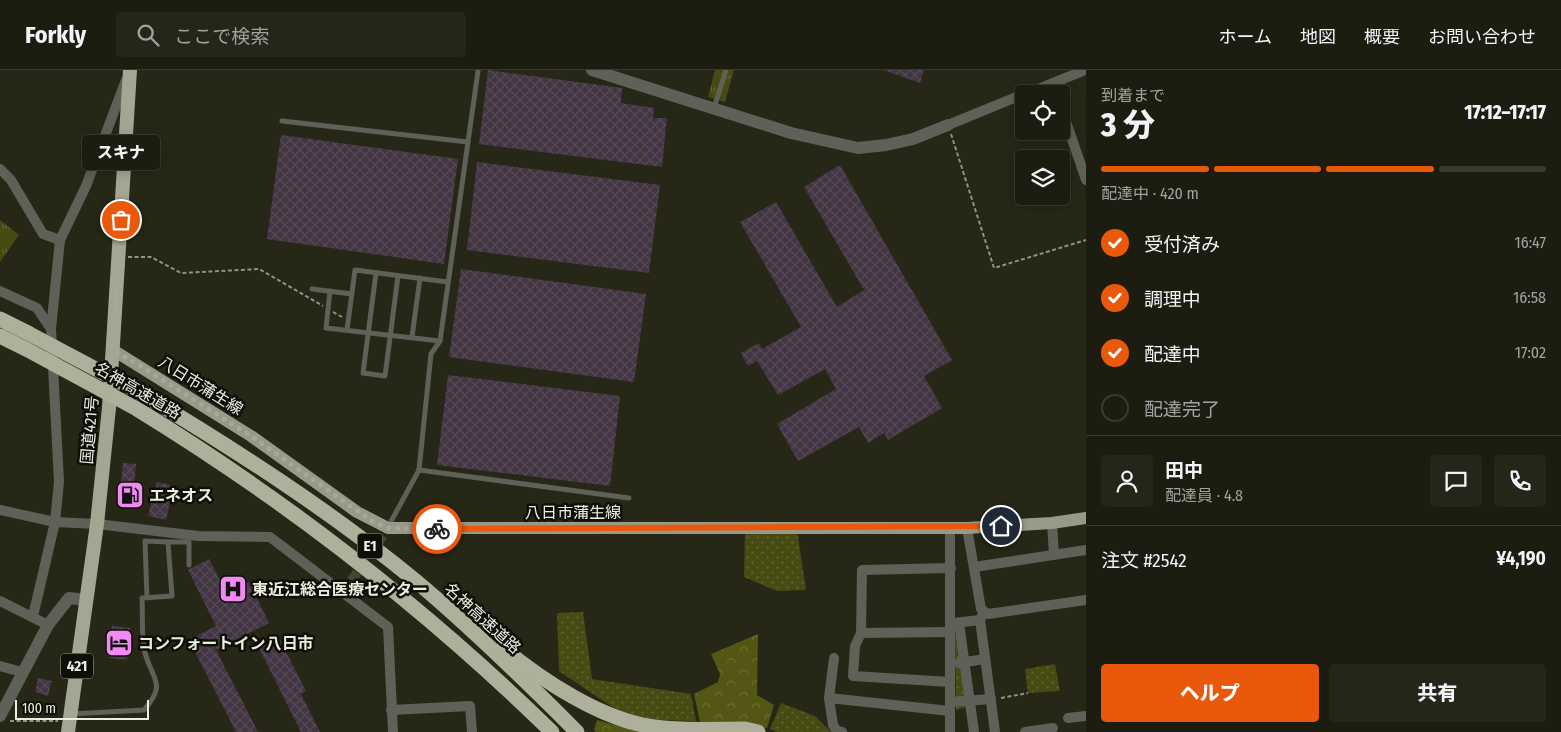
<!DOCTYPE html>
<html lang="ja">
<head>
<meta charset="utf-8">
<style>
  body { margin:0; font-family:"Fira Sans Condensed","Noto Sans JP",sans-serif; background:#252619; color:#f1f3f6; height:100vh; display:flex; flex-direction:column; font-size:19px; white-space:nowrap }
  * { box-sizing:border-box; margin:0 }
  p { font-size:16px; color:#a0a29f }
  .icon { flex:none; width:28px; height:28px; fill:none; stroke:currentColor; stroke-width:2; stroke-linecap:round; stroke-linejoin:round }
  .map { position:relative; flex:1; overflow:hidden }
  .sheet { display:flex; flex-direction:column; background:#1c1d10; width:475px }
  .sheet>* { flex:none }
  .controls { position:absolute; left:1015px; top:15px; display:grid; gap:10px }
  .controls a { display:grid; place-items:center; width:55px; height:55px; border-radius:5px; background:#1c1d10; box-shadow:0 2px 12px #0003,0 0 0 1px #3a3b30; font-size:25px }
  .scale { position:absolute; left:15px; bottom:12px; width:134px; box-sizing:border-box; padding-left:5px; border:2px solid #ecede1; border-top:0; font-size:14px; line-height:18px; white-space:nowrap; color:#ecede1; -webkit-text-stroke:4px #0f0f08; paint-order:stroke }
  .pin { position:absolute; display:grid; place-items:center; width:42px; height:42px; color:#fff; margin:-21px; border:2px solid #fff; border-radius:50%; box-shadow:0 1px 5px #0007 }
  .courier { position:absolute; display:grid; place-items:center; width:50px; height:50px; margin:-25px; border:4px solid #ea580c; border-radius:50%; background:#fff; color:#222; box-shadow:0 1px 6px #0007 }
  .bubble { position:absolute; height:35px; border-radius:5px; background:#1c1d10; box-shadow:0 2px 12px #0003,0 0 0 1px #3a3b30; font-size:16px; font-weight:800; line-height:35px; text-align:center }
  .overview em { font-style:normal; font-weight:800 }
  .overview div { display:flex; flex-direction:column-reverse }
  .overview { display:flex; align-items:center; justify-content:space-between; height:85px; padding:0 15px }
  h1 { font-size:32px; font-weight:800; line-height:38px }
  .bar { display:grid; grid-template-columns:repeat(4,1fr); gap:8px 5px; align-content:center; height:60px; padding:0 15px }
  .bar i { height:6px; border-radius:4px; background:#3a3b30 }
  .bar .active { background:#ea580c }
  .bar p { grid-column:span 4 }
  .line { display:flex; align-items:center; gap:12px; padding:0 15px; border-top:1px solid #3a3b30 }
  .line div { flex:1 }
  .round { display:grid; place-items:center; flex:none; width:52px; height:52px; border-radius:5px; background:#252619 }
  ol { padding:0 15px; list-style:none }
  li { display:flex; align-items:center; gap:15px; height:55px }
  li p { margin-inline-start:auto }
  li .icon { padding:5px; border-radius:50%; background:#ea580c; color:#fff; stroke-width:4 }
  li:last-child { color:#a0a29f }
  li i { width:28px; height:28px; border:2px solid #3a3b30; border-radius:50% }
  .action { display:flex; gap:10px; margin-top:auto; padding:10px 15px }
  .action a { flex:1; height:58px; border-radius:5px; background:#ea580c; color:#fff; font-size:20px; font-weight:800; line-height:58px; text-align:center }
  .action a+a { background:#252619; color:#f1f3f6 }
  header { display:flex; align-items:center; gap:30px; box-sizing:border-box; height:70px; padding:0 25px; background:#1c1d10; border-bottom:1px solid #3a3b30 }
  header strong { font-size:24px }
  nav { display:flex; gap:28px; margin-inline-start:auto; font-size:18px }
  .search { width:350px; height:45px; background:#252619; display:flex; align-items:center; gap:12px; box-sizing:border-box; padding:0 18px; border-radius:5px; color:#a0a29f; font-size:19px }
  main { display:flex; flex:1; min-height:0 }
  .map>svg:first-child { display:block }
</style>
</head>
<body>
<header>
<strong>Forkly</strong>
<div class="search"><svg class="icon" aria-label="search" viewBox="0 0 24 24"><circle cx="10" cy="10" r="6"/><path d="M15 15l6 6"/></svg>ここで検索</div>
<nav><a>ホーム</a><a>地図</a><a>概要</a><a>お問い合わせ</a></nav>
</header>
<main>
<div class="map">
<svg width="1086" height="662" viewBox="0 0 1086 662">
  <defs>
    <pattern id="grass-dots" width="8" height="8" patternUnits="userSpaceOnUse" patternTransform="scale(1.25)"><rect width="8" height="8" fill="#484a13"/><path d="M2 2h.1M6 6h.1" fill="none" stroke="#636435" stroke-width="1.8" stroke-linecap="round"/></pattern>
    <pattern id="forest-crowns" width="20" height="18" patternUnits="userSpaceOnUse" patternTransform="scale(1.25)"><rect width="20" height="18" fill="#545613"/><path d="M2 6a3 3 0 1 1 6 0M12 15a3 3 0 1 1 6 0" fill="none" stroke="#6d6f35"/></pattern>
    <pattern id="park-tufts" width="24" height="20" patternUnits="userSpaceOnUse" patternTransform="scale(1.25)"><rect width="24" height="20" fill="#484a13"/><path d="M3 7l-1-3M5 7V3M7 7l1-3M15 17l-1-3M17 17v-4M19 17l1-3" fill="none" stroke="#636435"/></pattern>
    <pattern id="building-cross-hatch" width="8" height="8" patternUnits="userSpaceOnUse" patternTransform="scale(1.25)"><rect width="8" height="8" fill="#433543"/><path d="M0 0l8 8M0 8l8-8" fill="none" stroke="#554955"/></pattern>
  </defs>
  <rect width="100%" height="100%" fill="#262716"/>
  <g fill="url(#grass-dots)">
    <polygon points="797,460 806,520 777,521 744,507 745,461"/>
    <polygon points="583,542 592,609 691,624 696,651 653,650 621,643 559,601 557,543"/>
    <polygon points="958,565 967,637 956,640 955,566"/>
    <polygon points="1055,594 1060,621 1028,623 1025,599"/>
    <polygon points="781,633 815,646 831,662 777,662 770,659"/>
  </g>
  <g fill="url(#forest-crowns)">
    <polygon points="758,564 757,625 774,635 767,658 700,652 694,624 718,612 720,604 711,584"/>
    <polygon points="597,650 634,660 652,662 596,662 594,660"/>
  </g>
  <g fill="url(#park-tufts)">
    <polygon points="715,0 734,0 725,32 708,27"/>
    <polygon points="0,150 19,165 0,192"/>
  </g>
  <g fill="url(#building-cross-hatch)">
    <polygon points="488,0 622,18 621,33 654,38 653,48 667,48 662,97 479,74"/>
    <polygon points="884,0 924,0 920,13"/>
    <polygon points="281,65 458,89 444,194 267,169"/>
    <polygon points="477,92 660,115 649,203 467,180"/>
    <polygon points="840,95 952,290 924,306 942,338 888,370 884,363 868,373 859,357 798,391 777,354 836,319 825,299 778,325 757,291 748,296 741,283 759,273 762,279 801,257 740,152 776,132 837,237 864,220 804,117"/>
    <polygon points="461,199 646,224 634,312 449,287"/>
    <polygon points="448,305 620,326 610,416 437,395"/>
    <polygon points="123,393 136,394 132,439 119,437"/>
    <polygon points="157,412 174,416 166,450 148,446"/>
    <polygon points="209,489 227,524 249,512 269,553 216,580 258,662 236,662 189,570 216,556 188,500"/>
    <polygon points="112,556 130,558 127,590 109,588"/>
    <polygon points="279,568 306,621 301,624 320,662 301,662 259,578"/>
    <polygon points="38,608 52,611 48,626 35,622"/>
  </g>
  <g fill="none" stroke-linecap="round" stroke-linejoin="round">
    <polyline stroke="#444534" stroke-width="10" stroke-dasharray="10 5" stroke-linecap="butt" points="343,523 388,458"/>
    <g stroke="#919284" stroke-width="2" stroke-dasharray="4 2.5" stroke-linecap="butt">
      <polyline points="951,64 994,198 1086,170"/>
      <polyline points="128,187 151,187 181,203 259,199 323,236"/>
      <polyline points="333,242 342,247"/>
      <polyline points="1001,628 1028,623"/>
      <polyline points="10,651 58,651"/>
    </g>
    <g stroke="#5f6057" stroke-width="5">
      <polyline points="714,38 726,0"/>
      <polyline points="282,51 468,72"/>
      <polyline points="376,203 363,303 385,306 398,206"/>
      <polyline points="312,219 352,224"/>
      <polyline points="330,221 326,258 440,271"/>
      <polyline points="347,260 355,200 448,212"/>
      <polyline points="412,267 420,208"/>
      <polyline points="419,400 431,284 440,271 478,1"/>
      <polyline points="388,457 419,400 629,428"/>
      <polyline points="168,472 189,472 189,495"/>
      <path d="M71,644L144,640C167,614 153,611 145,583C141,567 143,545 142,528L172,526L168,472L145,471L147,528"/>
    </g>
    <g stroke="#5f6057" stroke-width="10">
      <polyline points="1053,13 1057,24"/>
      <polyline points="1026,24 1085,0"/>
      <polyline points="1061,37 1086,110"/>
      <polyline points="948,55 1024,24"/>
      <polyline points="0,99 11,110 43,164 60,170"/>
      <polyline points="0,221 37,238 51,259"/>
      <polyline points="0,440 55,452 97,454 198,466 270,467 388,557 393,662"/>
      <polyline points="1052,453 1054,485"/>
      <polyline points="950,457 950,662"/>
      <polyline points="967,458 981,539 988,544 1086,530"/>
      <polyline points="974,497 1086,480"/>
      <polyline points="0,531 48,555"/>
      <polyline points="984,542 980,550 995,662"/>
      <polyline points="33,546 55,452 59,412 51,259 60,170 86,116 126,10"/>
      <polyline points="954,553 980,550"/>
      <polyline points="959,553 974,662"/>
      <polyline points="950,562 861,563 862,500 951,498"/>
      <polyline points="861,563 855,576 853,606 950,612"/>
      <polyline points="959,593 985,589"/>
      <polyline points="0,596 22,602"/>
      <polyline points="829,628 834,588"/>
      <polyline points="950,632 991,629"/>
      <polyline points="391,640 470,636 472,662"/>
      <polyline points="1068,648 1086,646"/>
      <polyline points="842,662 837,661 833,655 829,628 950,641"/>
      <polyline points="1025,662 1053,658"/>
    </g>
    <g stroke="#5f6057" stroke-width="12">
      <polyline points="592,0 791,63 858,78 886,75 913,69 948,55"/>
      <polyline points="0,646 48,555 69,528 86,530"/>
    </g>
    <polyline stroke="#989a88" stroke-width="12" points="113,280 251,366 357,442 388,458 967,458 1052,453 1086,448"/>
    <polyline stroke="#a4a592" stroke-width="14" points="68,662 97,454 109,338 130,0"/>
    <g stroke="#afb09b" stroke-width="15">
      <polyline points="0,249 28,263"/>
      <polyline points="0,266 26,279"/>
      <path d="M139,322C234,379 331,441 417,512C473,559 525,610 577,662"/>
      <path d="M137,339C287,431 426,539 552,662"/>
      <path d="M503,578C543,611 602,650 654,657C683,661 715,659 745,659L758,662"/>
    </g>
    <g stroke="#afb09b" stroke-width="15">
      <polyline points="28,263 139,322"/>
      <polyline points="26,279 137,339"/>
    </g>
  </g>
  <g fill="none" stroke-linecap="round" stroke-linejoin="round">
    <polyline stroke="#a7a89a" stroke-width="5" stroke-dasharray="0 9" points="121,150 113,280 144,298 251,366 372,451 388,458 437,459"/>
    <polyline stroke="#ea580c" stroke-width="6" points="437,459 1001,456"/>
  </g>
  <defs>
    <g id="fuel-square" transform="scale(1.4375)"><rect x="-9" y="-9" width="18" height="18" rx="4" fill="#f28af3" stroke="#0f0f08"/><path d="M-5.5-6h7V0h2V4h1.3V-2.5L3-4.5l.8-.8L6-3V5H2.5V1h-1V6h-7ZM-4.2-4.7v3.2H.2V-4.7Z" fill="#111"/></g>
    <g id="hospital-square" transform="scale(1.4375)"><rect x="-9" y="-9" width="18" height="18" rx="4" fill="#f28af3" stroke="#0f0f08"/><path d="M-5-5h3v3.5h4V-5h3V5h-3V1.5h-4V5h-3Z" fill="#111"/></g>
    <g id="hotel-square" transform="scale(1.4375)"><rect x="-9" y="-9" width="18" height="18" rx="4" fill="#f28af3" stroke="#0f0f08"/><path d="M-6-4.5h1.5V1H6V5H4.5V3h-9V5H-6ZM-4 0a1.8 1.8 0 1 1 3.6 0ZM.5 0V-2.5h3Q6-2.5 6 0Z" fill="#111"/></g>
  </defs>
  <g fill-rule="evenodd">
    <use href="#fuel-square" x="130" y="425"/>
    <use href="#hospital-square" x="233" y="519"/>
    <use href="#hotel-square" x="119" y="573"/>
  </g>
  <g text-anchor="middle" stroke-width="5" stroke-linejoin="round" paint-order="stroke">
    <g fill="#0f0f08" stroke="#aaaaa0" stroke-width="1">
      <rect x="357.5" y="463.5" width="25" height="25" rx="4"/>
      <rect x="61" y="583.5" width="32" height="25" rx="4"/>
    </g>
    <g font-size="15" font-weight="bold" fill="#ecede1">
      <text x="370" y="481">E1</text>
      <text x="77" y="601">421</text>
    </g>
    <g font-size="16" fill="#ecede1" stroke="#0f0f08">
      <text transform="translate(201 315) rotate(32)" y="6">八日市蒲生線</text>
      <text transform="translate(138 320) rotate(30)" y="6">名神高速道路</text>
      <text transform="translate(89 360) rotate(-85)" y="6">国道421号</text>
      <text x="573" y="448">八日市蒲生線</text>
      <text transform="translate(483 548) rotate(42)" y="6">名神高速道路</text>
    </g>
    <g font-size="16" font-weight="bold" fill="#ecede1" stroke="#0f0f08" text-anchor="start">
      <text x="149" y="431">エネオス</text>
      <text x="252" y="525">東近江総合医療センター</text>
      <text x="138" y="579">コンフォートイン八日市</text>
    </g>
  </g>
</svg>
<div class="controls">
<a><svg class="icon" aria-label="locate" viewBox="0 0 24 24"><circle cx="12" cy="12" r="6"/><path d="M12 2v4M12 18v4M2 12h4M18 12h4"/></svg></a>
<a><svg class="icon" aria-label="layers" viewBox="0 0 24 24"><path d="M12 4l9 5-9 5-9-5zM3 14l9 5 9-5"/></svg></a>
</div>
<div class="scale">100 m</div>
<div class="pin" style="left:121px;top:150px;background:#ea580c"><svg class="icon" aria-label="bag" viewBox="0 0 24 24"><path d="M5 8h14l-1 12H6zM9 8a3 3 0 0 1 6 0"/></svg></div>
<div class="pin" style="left:1001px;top:456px;background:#1f2937"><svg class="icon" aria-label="home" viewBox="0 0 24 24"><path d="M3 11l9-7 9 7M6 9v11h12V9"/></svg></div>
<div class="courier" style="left:437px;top:459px"><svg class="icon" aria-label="bike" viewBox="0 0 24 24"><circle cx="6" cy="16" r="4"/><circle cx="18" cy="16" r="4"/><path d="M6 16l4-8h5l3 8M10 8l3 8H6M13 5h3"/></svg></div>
<div class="bubble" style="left:82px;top:65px;width:78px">スキナ</div>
</div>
<section class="sheet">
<div class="overview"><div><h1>3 分</h1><p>到着まで</p></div><em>17:12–17:17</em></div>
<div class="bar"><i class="active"></i><i class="active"></i><i class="active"></i><i></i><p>配達中 · 420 m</p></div>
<ol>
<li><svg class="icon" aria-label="check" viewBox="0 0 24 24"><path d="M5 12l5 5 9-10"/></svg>受付済み<p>16:47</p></li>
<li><svg class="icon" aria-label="check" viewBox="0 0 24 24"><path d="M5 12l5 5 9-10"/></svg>調理中<p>16:58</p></li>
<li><svg class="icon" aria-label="check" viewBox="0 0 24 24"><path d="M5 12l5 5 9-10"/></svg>配達中<p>17:02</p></li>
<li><i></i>配達完了</li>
</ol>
<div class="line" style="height:90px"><a class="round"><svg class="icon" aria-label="person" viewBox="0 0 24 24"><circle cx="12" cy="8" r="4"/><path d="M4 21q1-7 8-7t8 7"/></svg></a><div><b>田中</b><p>配達員 · 4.8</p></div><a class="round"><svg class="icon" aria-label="chat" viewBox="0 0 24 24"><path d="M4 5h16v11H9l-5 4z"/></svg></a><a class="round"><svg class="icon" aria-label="phone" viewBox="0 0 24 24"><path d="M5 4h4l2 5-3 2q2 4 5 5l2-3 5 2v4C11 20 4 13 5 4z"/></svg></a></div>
<div class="line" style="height:65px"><div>注文 #2542</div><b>¥4,190</b></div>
<div class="action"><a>ヘルプ</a><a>共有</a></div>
</section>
</main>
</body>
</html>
